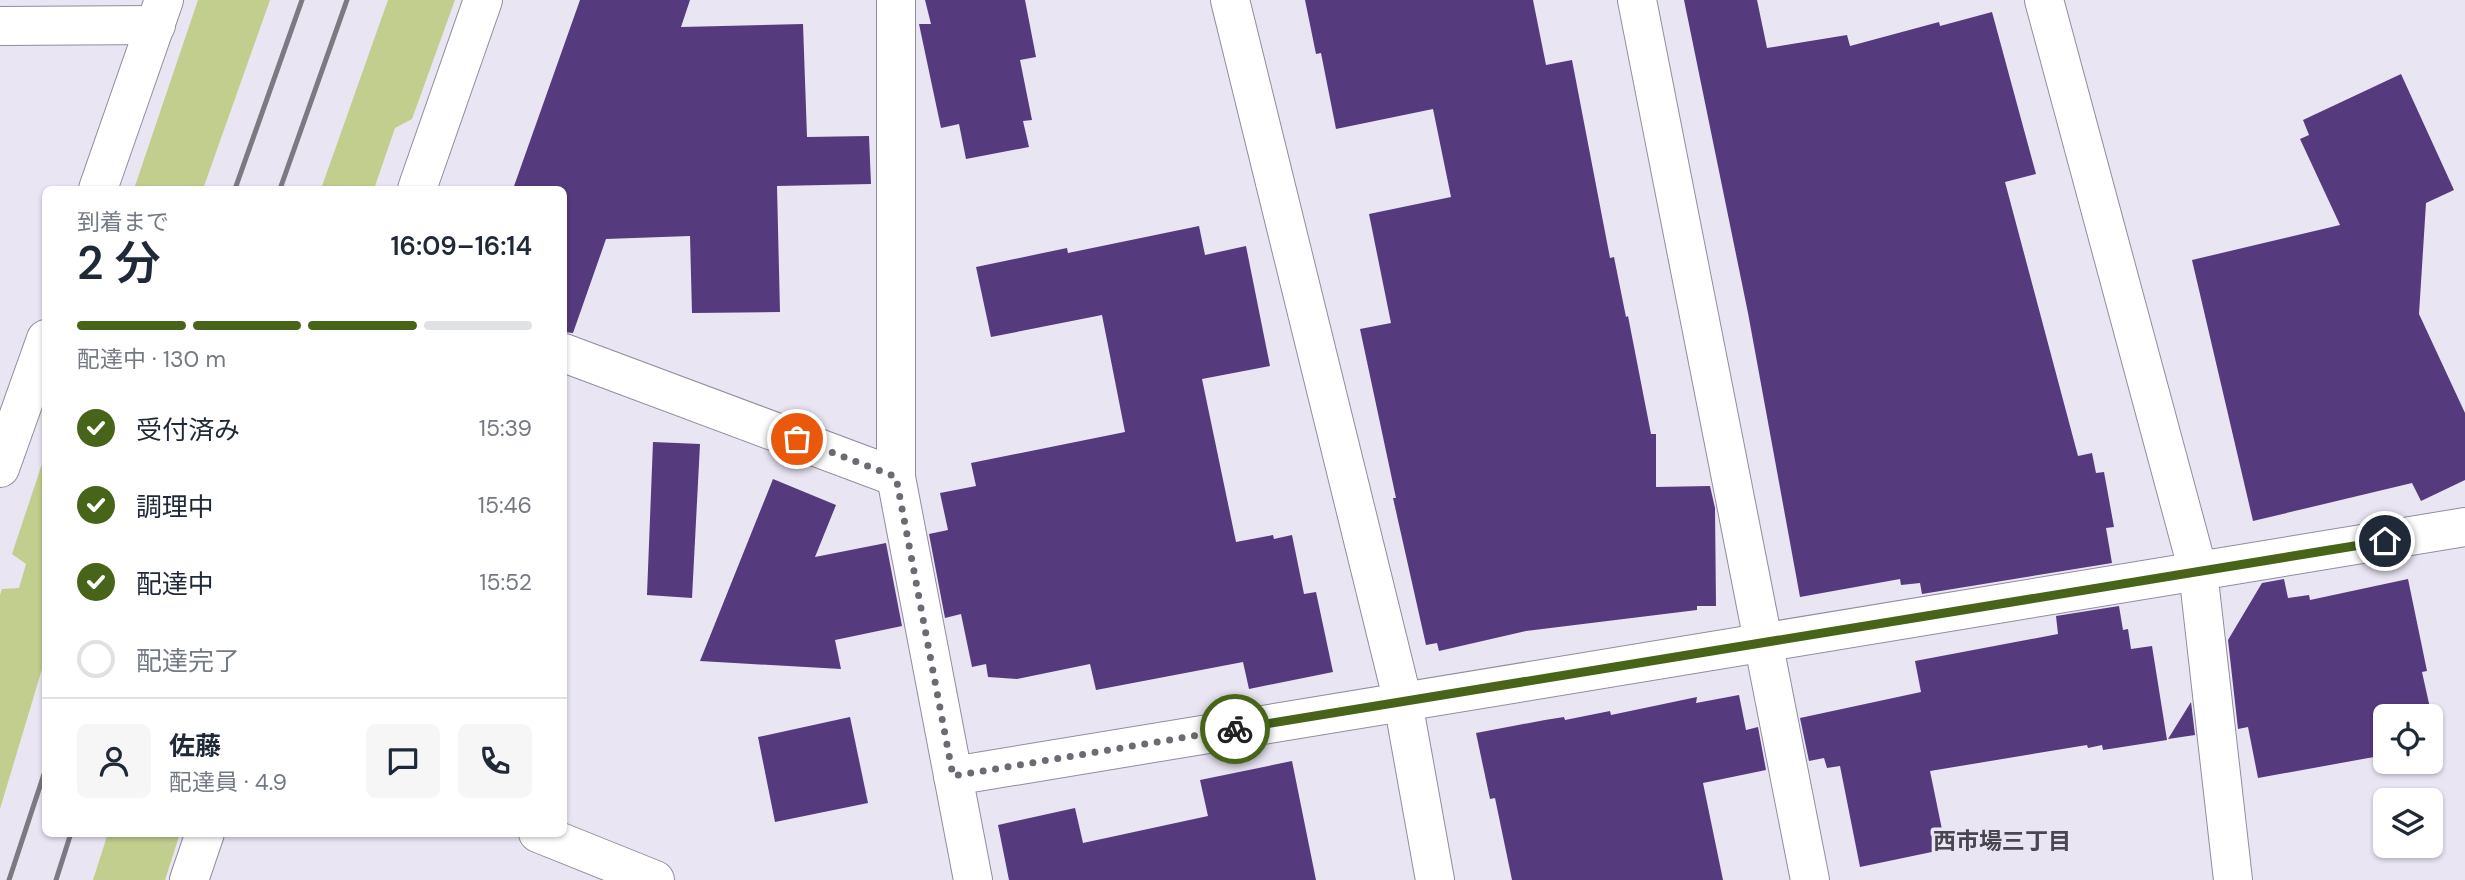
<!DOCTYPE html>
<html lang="ja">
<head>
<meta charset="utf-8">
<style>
  body { margin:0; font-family:"DM Sans","Noto Sans JP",sans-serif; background:#f6f6f7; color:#1f2937; height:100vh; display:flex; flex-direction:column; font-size:26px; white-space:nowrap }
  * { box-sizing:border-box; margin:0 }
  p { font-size:23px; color:#747a83 }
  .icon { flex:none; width:38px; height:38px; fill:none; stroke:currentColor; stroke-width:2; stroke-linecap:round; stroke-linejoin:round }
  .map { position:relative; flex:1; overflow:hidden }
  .panel { position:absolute; left:42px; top:186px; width:525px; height:651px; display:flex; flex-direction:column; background:#fff; border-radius:10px; box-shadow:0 2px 5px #0004 }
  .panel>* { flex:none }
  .controls { position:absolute; left:2373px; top:704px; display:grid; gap:14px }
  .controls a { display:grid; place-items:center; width:70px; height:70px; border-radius:10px; background:#fff; box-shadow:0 2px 5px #0004; font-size:35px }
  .pin { position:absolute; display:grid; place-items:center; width:60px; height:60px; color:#fff; margin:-30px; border:4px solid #fff; border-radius:50%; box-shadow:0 2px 7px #0007 }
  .courier { position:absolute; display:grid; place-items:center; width:70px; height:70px; margin:-35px; border:5px solid #476418; border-radius:50%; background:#fff; color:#222; box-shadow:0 2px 9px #0007 }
  .summary em { font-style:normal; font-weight:600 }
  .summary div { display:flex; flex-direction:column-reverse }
  .summary { display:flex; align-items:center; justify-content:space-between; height:119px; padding:0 35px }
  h1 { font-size:46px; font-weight:600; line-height:52px }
  .bar { display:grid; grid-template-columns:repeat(4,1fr); gap:10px 7px; align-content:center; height:84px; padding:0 35px }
  .bar i { height:9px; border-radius:5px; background:#e0e1e3 }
  .bar .active { background:#476418 }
  .bar p { grid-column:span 4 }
  .line { display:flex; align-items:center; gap:18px; padding:0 35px; border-top:2px solid #e0e1e3 }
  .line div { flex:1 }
  .round { display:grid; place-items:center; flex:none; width:74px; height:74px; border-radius:10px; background:#f6f6f7 }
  ol { padding:0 35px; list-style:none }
  li { display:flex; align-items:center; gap:21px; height:77px }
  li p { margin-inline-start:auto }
  li .icon { padding:7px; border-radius:50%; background:#476418; color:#fff; stroke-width:4 }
  li:last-child { color:#747a83 }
  li i { width:38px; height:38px; border:4px solid #e0e1e3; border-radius:50% }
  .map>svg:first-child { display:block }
</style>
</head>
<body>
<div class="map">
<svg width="2465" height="880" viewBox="0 0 2465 880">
  <rect width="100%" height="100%" fill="#e9e5f3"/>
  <g fill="#c2ce8e">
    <polygon points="198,0 270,0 203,189 134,189"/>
    <polygon points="388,0 455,0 412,119 395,128 374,189 321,189"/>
    <polygon points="45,455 45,659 0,809 0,595 2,589 19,588 26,564 12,554"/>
    <polygon points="108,833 180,833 165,880 93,880"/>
  </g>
  <g fill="#563a7e">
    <polygon points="580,0 690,0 681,27 803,24 807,137 869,136 871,184 777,186 780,312 692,313 690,236 606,239 573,333 564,332 564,189 513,189"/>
    <polygon points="925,0 1025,0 1036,57 1020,60 1032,120 1023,121 1029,147 966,159 959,124 941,128 919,24 931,24"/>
    <polygon points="1305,0 1533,0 1546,65 1572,60 1610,258 1614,257 1626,317 1628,316 1651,434 1656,434 1656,487 1710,486 1715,508 1716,606 1697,606 1697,610 1526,631 1439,651 1437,643 1426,645 1393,498 1396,498 1360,329 1391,323 1369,214 1451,197 1433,109 1336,129 1321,53 1316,54"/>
    <polygon points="1684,0 1757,0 1767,48 1847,35 1850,46 1939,22 1940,26 1992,12 2036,174 2005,182 2078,456 2092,453 2096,473 2104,472 2114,527 2106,528 2112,563 1922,594 1920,583 1901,585 1900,579 1800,597 1748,313"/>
    <polygon points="2401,74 2454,190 2426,203 2419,314 2465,413 2465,480 2421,501 2412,483 2253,521 2192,260 2340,225 2300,139 2309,135 2303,120"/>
    <polygon points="1199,226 1205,255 1246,246 1270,366 1202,379 1236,542 1273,535 1274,539 1292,535 1304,594 1316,592 1333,672 1249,689 1243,662 1096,690 1090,664 1017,679 988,677 986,664 972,667 961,614 945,618 929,534 948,530 940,493 976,486 971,463 1125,432 1102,315 991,337 976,267 1067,248 1068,253"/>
    <polygon points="653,442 700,444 692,598 647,595"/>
    <polygon points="773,479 836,505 815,557 886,543 902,626 835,640 841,669 700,661"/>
    <polygon points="2284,579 2288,598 2309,595 2310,600 2408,579 2427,671 2422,672 2438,744 2431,746 2431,716 2385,716 2385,755 2258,778 2248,727 2238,729 2228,640 2262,583"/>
    <polygon points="2119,606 2123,630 2128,629 2131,649 2152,646 2167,740 2103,750 2102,745 2088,748 2087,745 1930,771 1946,849 1860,867 1840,766 1827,768 1824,758 1809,761 1800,718 1921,692 1915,661 2058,634 2056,616"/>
    <polygon points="1739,695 1746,730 1758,727 1766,770 1703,783 1723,880 1512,880 1495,798 1490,799 1476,733 1545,720 1564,717 1565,720 1610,711 1611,715 1697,697 1696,703"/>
    <polygon points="2191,702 2195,735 2168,739"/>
    <polygon points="850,717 868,803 775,822 758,737"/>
    <polygon points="1292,761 1316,880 1009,880 998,825 1075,808 1083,843 1208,816 1200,780"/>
  </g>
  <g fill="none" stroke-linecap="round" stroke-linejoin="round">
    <g stroke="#918d9a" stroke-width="40">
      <g id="street">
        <polyline points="896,0 896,477 973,880"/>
        <polyline points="1230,0 1403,702 1435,880"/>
        <polyline points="1637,0 1810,880"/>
        <polyline points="2044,0 2198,571 2233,880"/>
        <polyline points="0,26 156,25"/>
        <polyline points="98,189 164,0"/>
        <polyline points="417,189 483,0"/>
        <polyline points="564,353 896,477"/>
        <polyline points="0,468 46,339"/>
        <polyline points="953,776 2465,527"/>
        <polyline points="538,833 655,880"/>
        <polyline points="189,880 205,833"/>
      </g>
    </g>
    <use href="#street" stroke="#fff" stroke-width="38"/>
    <g stroke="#7c7982" stroke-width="5">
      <polyline points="235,189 302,0"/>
      <polyline points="280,189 347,0"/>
      <polyline points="9,880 46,768"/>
      <polyline points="56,880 71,833"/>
    </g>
  </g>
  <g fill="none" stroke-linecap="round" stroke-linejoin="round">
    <polyline stroke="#6c6a72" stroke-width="7" stroke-dasharray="0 12.6" points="797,439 896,477 953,776 1235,729"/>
    <polyline stroke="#476418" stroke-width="9" points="1235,729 2385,541"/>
  </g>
  <g text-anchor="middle" stroke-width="7" stroke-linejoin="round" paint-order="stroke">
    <g font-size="23" font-weight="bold" fill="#494551" stroke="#e9e5f3">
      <text x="2002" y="849">西市場三丁目</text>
    </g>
  </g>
</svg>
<div class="controls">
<a><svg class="icon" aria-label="locate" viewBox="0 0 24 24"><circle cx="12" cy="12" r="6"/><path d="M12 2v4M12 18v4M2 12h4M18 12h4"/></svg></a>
<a><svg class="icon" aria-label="layers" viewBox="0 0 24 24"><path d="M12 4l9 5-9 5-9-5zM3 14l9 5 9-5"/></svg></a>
</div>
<div class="pin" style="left:797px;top:439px;background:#ea580c"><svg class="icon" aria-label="bag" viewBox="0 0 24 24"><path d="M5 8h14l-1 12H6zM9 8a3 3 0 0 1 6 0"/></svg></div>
<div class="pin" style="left:2385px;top:541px;background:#1f2937"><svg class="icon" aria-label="home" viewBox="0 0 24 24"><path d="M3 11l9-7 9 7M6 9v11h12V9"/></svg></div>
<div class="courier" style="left:1235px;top:729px"><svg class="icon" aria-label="bike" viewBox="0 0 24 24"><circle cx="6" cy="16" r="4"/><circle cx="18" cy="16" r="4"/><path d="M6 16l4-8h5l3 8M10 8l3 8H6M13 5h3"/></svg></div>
<section class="panel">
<div class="summary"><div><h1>2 分</h1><p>到着まで</p></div><em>16:09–16:14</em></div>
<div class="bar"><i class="active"></i><i class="active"></i><i class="active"></i><i></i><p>配達中 · 130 m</p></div>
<ol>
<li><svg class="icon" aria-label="check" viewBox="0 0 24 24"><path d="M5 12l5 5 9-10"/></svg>受付済み<p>15:39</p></li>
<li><svg class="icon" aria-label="check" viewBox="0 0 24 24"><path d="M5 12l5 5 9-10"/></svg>調理中<p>15:46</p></li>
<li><svg class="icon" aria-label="check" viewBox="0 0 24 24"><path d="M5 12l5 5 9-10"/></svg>配達中<p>15:52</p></li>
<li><i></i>配達完了</li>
</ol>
<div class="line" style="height:126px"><a class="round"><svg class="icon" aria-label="person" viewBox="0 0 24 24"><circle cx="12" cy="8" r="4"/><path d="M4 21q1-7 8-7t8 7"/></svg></a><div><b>佐藤</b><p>配達員 · 4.9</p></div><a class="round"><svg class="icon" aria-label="chat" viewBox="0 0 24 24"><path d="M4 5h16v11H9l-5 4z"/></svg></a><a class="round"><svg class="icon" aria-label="phone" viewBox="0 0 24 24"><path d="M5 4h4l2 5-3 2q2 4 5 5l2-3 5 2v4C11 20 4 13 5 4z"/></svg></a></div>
</section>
</div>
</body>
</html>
